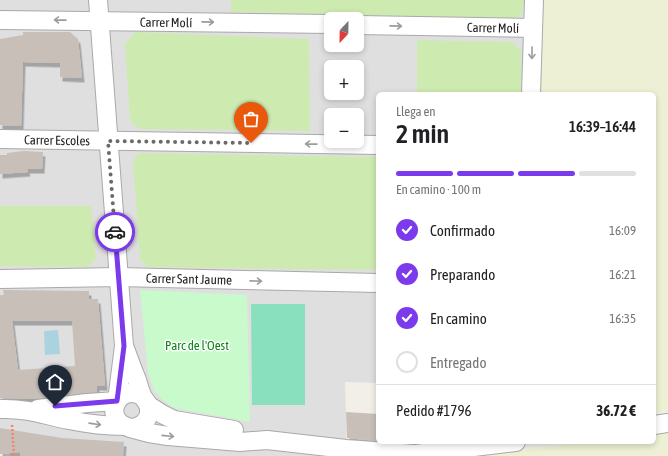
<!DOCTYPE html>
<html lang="es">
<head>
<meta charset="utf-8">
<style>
  body { margin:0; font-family:"Asap Condensed",sans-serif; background:#f6f6f6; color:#202124; height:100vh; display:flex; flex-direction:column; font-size:15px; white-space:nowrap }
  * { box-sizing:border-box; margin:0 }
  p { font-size:13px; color:#757577 }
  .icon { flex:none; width:22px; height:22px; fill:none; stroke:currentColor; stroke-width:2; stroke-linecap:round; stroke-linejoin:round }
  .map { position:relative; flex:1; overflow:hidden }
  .side { position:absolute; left:376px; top:92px; width:280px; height:352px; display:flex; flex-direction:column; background:#fff; border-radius:6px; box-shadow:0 2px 6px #0003 }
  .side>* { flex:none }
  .needle { width:26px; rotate:202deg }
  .tools { position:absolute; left:324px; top:12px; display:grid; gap:8px }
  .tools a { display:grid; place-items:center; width:40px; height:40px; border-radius:6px; background:#fff; box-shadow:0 2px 6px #0003; font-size:20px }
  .pin { position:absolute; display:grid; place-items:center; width:34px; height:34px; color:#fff; margin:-41px -17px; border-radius:50% 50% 50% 0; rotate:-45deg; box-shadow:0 0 4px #0007 }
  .pin .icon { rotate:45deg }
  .courier { position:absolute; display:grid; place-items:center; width:40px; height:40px; margin:-20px; border:3px solid #7c3aed; border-radius:50%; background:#fff; color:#222; box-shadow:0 1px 5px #0007 }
  .headline em { font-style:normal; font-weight:600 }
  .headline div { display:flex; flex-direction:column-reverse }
  .headline { display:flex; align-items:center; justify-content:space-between; height:68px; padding:0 20px }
  h1 { font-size:26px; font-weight:600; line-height:30px }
  .bar { display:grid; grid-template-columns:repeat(4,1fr); gap:6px 4px; align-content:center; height:48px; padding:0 20px }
  .bar i { height:5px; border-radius:3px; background:#e0e0e0 }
  .bar .on { background:#7c3aed }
  .bar p { grid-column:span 4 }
  .line { display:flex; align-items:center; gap:10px; padding:0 20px; border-top:1px solid #e0e0e0 }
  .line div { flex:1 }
  ol { padding:0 20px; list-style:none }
  li { display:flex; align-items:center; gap:12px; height:44px }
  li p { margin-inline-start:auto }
  li .icon { padding:4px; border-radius:50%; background:#7c3aed; color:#fff; stroke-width:4 }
  li:last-child { color:#757577 }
  li i { width:22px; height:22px; border:2px solid #e0e0e0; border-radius:50% }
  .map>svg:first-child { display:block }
</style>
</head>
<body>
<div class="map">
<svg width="668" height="456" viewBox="0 0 668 456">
  <defs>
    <filter id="shadow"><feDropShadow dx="2.5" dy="4.5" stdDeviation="0" flood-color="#0004"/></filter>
  </defs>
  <rect width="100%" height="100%" fill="#f2efe9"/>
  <path fill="#e0dfdf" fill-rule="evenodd" d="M0,0H544L542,94H378V383L345,382L347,456H11L9,453L0,454ZM331,19H357V45H331ZM331,67H357V93H331ZM331,115H357V141H331Z"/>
  <g fill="#eef0d5">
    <polygon points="542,0 668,0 668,411 654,412 654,94 541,94"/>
    <polygon points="668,433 668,456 474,456 591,442 654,442 654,435"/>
  </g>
  <g fill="#cdebb0">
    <polygon points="231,0 524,0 523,12 517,19 231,12"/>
    <polygon points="135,32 309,39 310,131 140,129 130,121 125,44"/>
    <polygon points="417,40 512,42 521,50 521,94 417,94"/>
    <polygon points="140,153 378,157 378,270 148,267 140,260 133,160"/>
    <polygon points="0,206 91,206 96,258 88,267 0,266"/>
  </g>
  <polygon fill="#c8facc" points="140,290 247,295 250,422 174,408 163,400 154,390 148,373"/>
  <polygon fill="#88e0be" points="251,304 305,304 305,405 252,405"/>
  <polygon fill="#aad3df" points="58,330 60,354 45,355 44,331"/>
  <g fill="#c7bfb8" fill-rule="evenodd" filter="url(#shadow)">
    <polygon points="23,32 70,32 78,39 82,78 60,77 60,63 23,62 21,126 0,125 0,39 23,35"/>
    <polygon points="24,151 43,152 42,169 27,169 28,172 0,174 0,155 7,155 7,153"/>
    <path d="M3,290L89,291V299H98L105,386H97V392L36,399L0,398V295H4ZM12,321H72L75,366L18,370Z"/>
    <polygon points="346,412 378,414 378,441 347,438"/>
    <polygon points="0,428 62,438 124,442 123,456 20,456 20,452 0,454"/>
  </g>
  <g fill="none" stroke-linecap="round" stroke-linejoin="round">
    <g stroke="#a9a9a9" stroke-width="20">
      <g id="minor">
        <polyline points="98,0 124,346 117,401"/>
        <path id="s1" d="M0,20L331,24"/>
        <path id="s2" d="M357,25L533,28"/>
        <polyline points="531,94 534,0"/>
        <path id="s3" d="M0,139L378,145"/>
        <path id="s4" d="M0,279L119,277L378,283"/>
        <path d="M124,346C128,356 131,365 135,375C138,381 139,389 142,395C144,400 148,402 149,408C150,416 146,423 139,426C135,428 129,428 125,426C103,417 118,383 142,396"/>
        <polyline points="148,405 162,414 174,420 234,430"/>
        <path d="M0,409C27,408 44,415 69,420C88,424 106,426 125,426"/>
        <polyline points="38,409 87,403 117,401"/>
        <polyline points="654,425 668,423"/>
        <polyline points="130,428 149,433 168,436 240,442 267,440 346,449 415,454 516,442"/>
      </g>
    </g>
    <polyline stroke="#fa8072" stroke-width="2.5" stroke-dasharray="2 2" stroke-linecap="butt" points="12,425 14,456"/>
    <use href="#minor" stroke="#fff" stroke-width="18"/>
  </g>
  <defs><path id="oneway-shaft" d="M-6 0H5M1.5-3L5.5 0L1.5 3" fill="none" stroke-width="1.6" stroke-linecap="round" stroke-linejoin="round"/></defs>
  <g stroke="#9c9c9c">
    <use href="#oneway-shaft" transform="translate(60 20) rotate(-179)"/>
    <use href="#oneway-shaft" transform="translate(208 22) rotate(1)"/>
    <use href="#oneway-shaft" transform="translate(396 26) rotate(1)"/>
    <use href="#oneway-shaft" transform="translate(532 53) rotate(91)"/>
    <use href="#oneway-shaft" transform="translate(311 144) rotate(-179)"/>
    <use href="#oneway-shaft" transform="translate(256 281) rotate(1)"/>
    <use href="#oneway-shaft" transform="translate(95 424) rotate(8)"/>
    <use href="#oneway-shaft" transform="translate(168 436) rotate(6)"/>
  </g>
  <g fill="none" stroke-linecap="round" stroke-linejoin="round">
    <polyline stroke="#6b6a68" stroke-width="4" stroke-dasharray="0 7.2" points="115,232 108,141 251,143"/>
    <polyline stroke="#7c3aed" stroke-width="5" points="55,406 117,401 124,346 115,232"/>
  </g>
  <g text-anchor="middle" stroke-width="3" stroke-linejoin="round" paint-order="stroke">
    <g font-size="13" fill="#222" stroke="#fff">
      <text dy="5" stroke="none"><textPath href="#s1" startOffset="166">Carrer Molí</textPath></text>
      <text dy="5" stroke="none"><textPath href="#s2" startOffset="136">Carrer Molí</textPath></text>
      <text dy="5" stroke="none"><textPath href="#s3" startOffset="57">Carrer Escoles</textPath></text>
      <text dy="5" stroke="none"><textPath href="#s4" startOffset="189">Carrer Sant Jaume</textPath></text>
    </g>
    <g font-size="13" fill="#0c8416" stroke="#fff">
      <text x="197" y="350">Parc de l'Oest</text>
    </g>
  </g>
</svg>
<div class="tools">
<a><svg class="needle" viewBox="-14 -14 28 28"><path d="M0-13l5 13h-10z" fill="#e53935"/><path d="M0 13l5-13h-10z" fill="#757577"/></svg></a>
<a>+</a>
<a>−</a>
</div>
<div class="pin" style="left:251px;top:143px;background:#ea580c"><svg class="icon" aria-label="bag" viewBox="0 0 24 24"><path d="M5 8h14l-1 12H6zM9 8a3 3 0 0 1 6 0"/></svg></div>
<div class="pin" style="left:55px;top:406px;background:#1f2937"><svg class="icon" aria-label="home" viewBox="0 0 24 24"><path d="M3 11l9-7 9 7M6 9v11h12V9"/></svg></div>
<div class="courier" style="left:115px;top:232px"><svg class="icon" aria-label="car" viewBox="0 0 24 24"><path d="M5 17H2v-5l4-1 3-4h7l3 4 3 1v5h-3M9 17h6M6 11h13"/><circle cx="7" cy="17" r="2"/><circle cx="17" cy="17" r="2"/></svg></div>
<section class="side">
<div class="headline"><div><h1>2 min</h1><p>Llega en</p></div><em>16:39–16:44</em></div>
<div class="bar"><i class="on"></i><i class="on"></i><i class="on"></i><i></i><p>En camino · 100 m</p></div>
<ol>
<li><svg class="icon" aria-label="check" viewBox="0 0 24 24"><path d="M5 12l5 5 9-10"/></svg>Confirmado<p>16:09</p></li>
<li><svg class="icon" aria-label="check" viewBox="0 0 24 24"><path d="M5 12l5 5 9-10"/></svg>Preparando<p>16:21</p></li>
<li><svg class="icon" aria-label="check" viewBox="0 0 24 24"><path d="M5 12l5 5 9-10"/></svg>En camino<p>16:35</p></li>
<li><i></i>Entregado</li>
</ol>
<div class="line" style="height:52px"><div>Pedido #1796</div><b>36.72 €</b></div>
</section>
</div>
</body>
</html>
